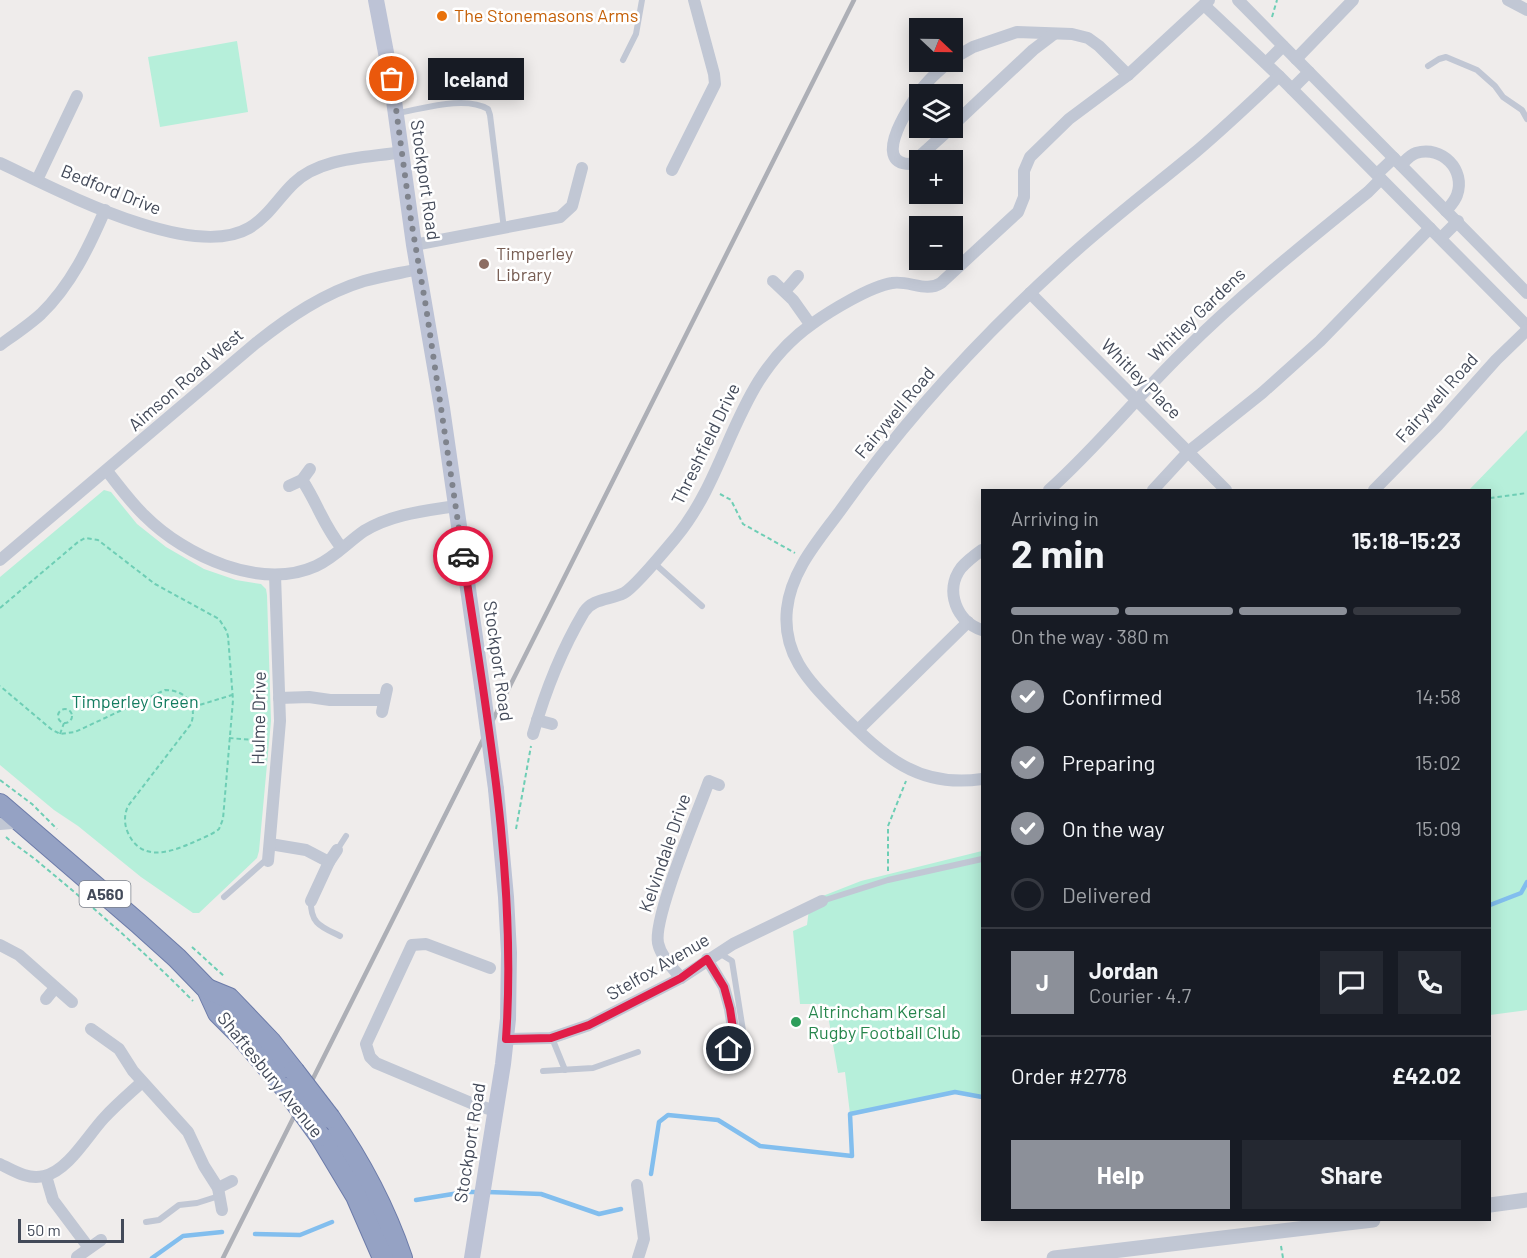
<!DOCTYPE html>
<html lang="en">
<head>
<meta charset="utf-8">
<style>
  body { margin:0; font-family:Barlow,sans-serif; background:#242831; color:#f1f3f6; height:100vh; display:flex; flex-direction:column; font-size:22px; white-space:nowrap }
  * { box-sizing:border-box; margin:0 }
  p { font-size:20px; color:#9ea1a6 }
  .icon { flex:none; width:33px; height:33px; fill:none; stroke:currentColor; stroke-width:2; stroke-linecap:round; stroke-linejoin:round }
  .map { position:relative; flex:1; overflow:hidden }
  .details { position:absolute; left:981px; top:489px; width:510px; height:732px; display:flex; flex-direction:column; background:#171b24; border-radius:0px; box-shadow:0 3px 15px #0003 }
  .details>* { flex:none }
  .needle { width:39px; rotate:112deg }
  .tools { position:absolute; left:909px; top:18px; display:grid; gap:12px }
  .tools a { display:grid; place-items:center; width:54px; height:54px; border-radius:0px; background:#171b24; box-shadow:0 3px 15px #0003; font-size:30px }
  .scale { position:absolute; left:18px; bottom:15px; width:106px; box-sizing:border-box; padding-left:6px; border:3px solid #434a59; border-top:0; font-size:16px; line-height:21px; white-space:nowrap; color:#434a59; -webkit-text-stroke:4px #fff; paint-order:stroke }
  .pin { position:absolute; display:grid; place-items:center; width:51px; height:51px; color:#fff; margin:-26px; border:3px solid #fff; border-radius:50%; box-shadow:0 2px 6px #0007 }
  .courier { position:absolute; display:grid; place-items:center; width:60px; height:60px; margin:-30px; border:4px solid #e11d48; border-radius:50%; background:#fff; color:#222; box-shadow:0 2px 8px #0007 }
  .bubble { position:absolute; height:42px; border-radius:0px; background:#171b24; box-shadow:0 3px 15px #0003; font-size:20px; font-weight:700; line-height:42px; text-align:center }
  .head em { font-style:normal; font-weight:700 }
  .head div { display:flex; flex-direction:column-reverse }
  .head { display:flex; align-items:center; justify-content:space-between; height:102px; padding:0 30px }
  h1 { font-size:39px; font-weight:700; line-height:45px }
  .bar { display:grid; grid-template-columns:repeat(4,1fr); gap:9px 6px; align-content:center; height:72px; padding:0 30px }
  .bar i { height:8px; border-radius:4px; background:#363941 }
  .bar .active { background:#8c9099 }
  .bar p { grid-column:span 4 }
  .line { display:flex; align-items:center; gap:15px; padding:0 30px; border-top:2px solid #363941 }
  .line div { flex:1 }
  .round { display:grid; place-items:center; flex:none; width:63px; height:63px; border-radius:0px; background:#242831 }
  ol { padding:0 30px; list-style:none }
  li { display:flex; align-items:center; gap:18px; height:66px }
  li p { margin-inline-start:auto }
  li .icon { padding:6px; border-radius:50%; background:#8c9099; color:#fff; stroke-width:4 }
  li:last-child { color:#9ea1a6 }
  li i { width:33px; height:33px; border:3px solid #363941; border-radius:50% }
  .action { display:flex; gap:12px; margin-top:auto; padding:12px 30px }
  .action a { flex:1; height:69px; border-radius:0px; background:#8c9099; color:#fff; font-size:24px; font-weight:700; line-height:69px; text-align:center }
  .action a+a { background:#242831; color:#f1f3f6 }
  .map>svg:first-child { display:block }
</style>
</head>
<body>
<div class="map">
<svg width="1527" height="1258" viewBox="0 0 1527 1258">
  <rect width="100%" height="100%" fill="#efeceb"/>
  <g fill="#b6efda">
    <polygon points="237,41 248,112 160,127 148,57"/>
    <polygon points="1527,430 1527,1010 1490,1015 1490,490 1469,490"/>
    <polygon points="104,490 111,492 137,524 166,547 204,569 236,580 261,584 266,589 267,595 271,721 259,851 257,858 199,913 193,913 141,877 78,826 54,810 0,765 0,577"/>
    <polygon points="982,851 982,1097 955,1092 850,1114 845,1072 838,1073 826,1004 800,1004 793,931 807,925 810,901 861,881"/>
  </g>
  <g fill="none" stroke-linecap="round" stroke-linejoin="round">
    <g stroke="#82beee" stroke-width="4.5">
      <polyline points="1490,905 1521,893 1527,882"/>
      <polyline points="651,1174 659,1122 668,1115 718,1120 760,1146 852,1156 850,1114 955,1092 982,1097"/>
      <polyline points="487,1192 541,1194 599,1214 621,1209"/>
      <polyline points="416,1200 465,1192 479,1192"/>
      <polyline points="255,1234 300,1235 332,1222"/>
      <polyline points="152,1258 183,1236 222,1232"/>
    </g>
    <g stroke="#6c7ba9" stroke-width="22">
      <g id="trunk">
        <polyline points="0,804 138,923 177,958 207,989 218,1013 240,1035 285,1088"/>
        <polyline points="207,989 229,998 271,1042 294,1071"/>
        <path d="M330,1118C360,1161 385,1208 402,1258"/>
        <polyline points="320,1136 356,1196 383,1258"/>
      </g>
    </g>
    <g stroke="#6eceb5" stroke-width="2" stroke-dasharray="4.5 3" stroke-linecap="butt">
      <polyline points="1272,17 1277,0"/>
      <polyline points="720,494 731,500 743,524 795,553"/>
      <polyline points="1490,498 1527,493"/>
      <path d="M0,608L78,542L85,538L98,540L155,584L219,619L226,630L228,636L233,700L223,819L219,829C212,835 202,838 194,842C171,852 142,863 128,833C124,824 124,815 128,806L191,724C198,704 185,690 165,690L75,732L60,734L51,729L0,686"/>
      <polyline points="193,707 232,695"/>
      <circle cx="65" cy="716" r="7"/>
      <polyline points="60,734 64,723"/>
      <polyline points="229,738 265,741"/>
      <polyline points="0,780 32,804 57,829"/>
      <polyline points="516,829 531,746"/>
      <path d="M6,837C17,847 31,855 42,865C94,908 146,953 193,1001"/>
      <polyline points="888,871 888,826 906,781"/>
      <polyline points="192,947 225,977"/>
      <polyline points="1281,1246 1283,1258"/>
    </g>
    <g stroke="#c1c7d4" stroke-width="6">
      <polyline points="623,60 636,34 642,0"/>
      <polyline points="1428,66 1439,59 1446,57 1477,70 1495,86 1503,97 1522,110 1527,119"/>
      <path d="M397,113C422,109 465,95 488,109L490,115L504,229"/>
      <polyline points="654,563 702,606"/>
      <polyline points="337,850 346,836"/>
      <polyline points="224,897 268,858"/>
      <path d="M311,901C310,924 322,927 340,936"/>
      <polyline points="822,901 888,880 982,859"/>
      <polyline points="719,953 732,961 747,1056"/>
      <polyline points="552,1038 565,1070"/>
      <polyline points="543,1071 593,1068 638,1052"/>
      <polyline points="146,1222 159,1220 179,1205 197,1203 219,1196"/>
    </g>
    <g stroke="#c1c7d4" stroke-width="12">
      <polyline points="1238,0 1527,293"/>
      <polyline points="1508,0 1527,10"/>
      <polyline points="1204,5 1279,76 1527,326"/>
      <polyline points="952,59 973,47 1017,32 1072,34 1088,38 1099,46 1128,75"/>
      <polyline points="1296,59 1353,0"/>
      <path d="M949,62C941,69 932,76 925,85C913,99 868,165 911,164L951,128"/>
      <polyline points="1266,63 1283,46"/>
      <polyline points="1292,89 1309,72"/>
      <polyline points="952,126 1033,50 1054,34"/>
      <path d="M0,163C56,189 191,262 249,228C268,217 279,197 294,183C321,157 367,158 402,152"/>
      <path d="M1401,165C1406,160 1410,155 1416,153C1442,145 1466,170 1457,195C1455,201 1450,206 1446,211"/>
      <polyline points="672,170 715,84 714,74 694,0"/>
      <polyline points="1377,174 1394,158"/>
      <polyline points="37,180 77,96"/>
      <polyline points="1441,238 1458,221"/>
      <polyline points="414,245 560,217 572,206 582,168"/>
      <polyline points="773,281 793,300 810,324"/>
      <polyline points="785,291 798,276"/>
      <polyline points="1030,293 1226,490"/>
      <path d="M0,345C14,335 29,325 41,314C71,285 89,247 105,210"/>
      <path d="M107,471C119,486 131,503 145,516C185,556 261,591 316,566C334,558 348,542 364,531C392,514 424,511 456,506"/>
      <path d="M302,480C317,502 324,527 342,548"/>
      <polyline points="289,486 302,480 310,469"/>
      <path d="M1049,490C1097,447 1136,398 1182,353C1240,295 1304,244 1368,192L1381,179"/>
      <polyline points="1153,490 1188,452 1262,393 1320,341 1430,228"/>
      <polyline points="1374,490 1438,425 1496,360 1527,330"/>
      <path d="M982,550C975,555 967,561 961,568C944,591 957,622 982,630"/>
      <path d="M0,560L256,343C289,317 324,293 364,281C382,276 401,273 419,269"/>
      <polyline points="279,698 309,697 330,700 383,700"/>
      <polyline points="382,712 387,689"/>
      <polyline points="537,720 552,724"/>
      <polyline points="858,730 968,622"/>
      <path d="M533,734C545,692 562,649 584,612C593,598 611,600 624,593C635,587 667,548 677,536C732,468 733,380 812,324C830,311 871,286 892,283C909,280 926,293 941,283L1018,212L1024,197V171L1030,157L1069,119L1128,75L1209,0"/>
      <path d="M982,779C915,789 881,753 837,710C808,680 782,654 787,609C791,571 818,541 840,511C903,422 978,340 1058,267C1101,227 1147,192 1192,155C1222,130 1250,103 1279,76"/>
      <polyline points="0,824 12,823 19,820"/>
      <polyline points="270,844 306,850 329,862"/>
      <polyline points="268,861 280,721 275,575"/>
      <polyline points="311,901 329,862 337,850"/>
      <polyline points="0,945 19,955 72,1002"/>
      <polyline points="707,959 724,987 730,1009 736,1048 729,1049"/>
      <polyline points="490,968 426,944 412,945 366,1044 370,1057 376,1063 471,1103 495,1111"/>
      <path d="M681,978C672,967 661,957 658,943C653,917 698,812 709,781L719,785"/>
      <polyline points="46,999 55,988"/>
      <polyline points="91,1029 119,1049 133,1071 188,1132 204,1166 218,1188 222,1210"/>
      <polyline points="506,1039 551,1038 589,1025 681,978 733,944 822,901"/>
      <path d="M0,1164C14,1171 28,1180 44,1176C68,1171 88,1135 104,1118C116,1105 129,1094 142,1082"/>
      <polyline points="46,1176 53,1200 89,1248"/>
      <polyline points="637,1185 644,1239 638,1258"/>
      <polyline points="218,1188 232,1181"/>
      <polyline points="77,1257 101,1240"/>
    </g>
    <g stroke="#c1c7d4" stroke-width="15">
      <polyline points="1490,1205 1527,1200"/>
      <polyline points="1054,1258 1373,1220"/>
    </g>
    <g stroke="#bdc3d6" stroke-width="16">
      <polyline points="376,0 391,79 414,245 442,408 482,686"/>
      <polyline points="472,1258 503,1064 508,1019 509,953 506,897 496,789"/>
    </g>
    <use href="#trunk" stroke="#95a2c4" stroke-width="20"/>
    <polyline stroke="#adafb6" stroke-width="4.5" points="223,1258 854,0"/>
    <g stroke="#6c7ba9" stroke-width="22" stroke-linecap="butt">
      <g id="trunk-bridge">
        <polyline points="294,1071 330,1118"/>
        <polyline points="285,1088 320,1136"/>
      </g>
    </g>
    <polyline stroke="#bdc3d6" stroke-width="16" points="482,686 496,789"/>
    <use href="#trunk-bridge" stroke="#95a2c4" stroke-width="20"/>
  </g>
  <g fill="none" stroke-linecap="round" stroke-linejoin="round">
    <polyline stroke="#7f838c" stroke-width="6" stroke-dasharray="0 10.8" points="392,79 411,220 426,307 463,556"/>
    <path stroke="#e11d48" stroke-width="8" d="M463,556C487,716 517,877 506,1039L551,1038L589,1025L681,978L707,959L724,987L730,1009L736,1048L729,1049"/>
  </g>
  <circle fill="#e8710a" stroke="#fff" stroke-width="2" cx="442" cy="16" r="6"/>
  <circle fill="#8d6e63" stroke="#fff" stroke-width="2" cx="484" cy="264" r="6"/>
  <circle fill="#2e9e5b" stroke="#fff" stroke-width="2" cx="796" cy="1022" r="6"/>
  <g text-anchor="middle" stroke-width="5" stroke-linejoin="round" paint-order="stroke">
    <rect fill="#fff" stroke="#7b808b" stroke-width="1.5" x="79.5" y="881" width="51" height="26" rx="4.5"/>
    <g font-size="16" font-weight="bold" fill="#434a59">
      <text x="105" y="900">A560</text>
    </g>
    <g font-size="18" fill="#c56008" stroke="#fff" text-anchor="start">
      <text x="454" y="22">The Stonemasons Arms</text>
    </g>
    <g font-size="18" fill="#434a59" stroke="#fff">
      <text transform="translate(425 180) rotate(82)" y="6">Stockport Road</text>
      <text transform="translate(111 190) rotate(22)" y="6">Bedford Drive</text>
      <text transform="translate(1197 315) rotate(-44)" y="6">Whitley Gardens</text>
      <text transform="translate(1141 379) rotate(45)" y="6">Whitley Place</text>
      <text transform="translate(186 380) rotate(-41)" y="6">Aimson Road West</text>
      <text transform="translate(1437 398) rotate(-48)" y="6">Fairywell Road</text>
      <text transform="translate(895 413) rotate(-50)" y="6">Fairywell Road</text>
      <text transform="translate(706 444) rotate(-64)" y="6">Threshfield Drive</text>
      <text transform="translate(498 661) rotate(82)" y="6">Stockport Road</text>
      <text transform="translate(259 718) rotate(-89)" y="6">Hulme Drive</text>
      <text transform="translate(665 853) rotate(-71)" y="6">Kelvindale Drive</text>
      <text transform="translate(658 967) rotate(-30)" y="6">Stelfox Avenue</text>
      <text transform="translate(270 1075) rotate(51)" y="6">Shaftesbury Avenue</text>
      <text transform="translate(470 1143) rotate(-81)" y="6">Stockport Road</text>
    </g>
    <g font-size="18" fill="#785e54" stroke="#fff" text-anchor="start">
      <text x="496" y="260">Timperley<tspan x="496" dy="21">Library</tspan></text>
    </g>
    <g font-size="18" fill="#137c60" stroke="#fff">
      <text x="135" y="708">Timperley Green</text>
    </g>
    <g font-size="18" fill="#27864d" stroke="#fff" text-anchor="start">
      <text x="808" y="1018">Altrincham Kersal<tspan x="808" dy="21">Rugby Football Club</tspan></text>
    </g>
  </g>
</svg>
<div class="tools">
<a><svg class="needle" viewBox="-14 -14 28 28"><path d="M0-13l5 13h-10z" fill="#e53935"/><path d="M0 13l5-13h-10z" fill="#9ea1a6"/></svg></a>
<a><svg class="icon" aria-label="layers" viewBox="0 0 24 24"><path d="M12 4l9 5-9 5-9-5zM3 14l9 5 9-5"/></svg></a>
<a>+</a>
<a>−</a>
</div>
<div class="scale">50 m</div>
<div class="pin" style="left:392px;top:79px;background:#ea580c"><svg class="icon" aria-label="bag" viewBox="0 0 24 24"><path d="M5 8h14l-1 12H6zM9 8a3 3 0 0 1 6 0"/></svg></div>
<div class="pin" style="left:729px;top:1049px;background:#1f2937"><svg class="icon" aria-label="home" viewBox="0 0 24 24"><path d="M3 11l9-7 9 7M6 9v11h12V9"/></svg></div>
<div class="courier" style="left:463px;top:556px"><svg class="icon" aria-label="car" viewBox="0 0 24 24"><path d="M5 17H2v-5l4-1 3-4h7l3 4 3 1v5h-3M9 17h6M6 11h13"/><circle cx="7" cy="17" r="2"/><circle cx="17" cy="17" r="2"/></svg></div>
<div class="bubble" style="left:428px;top:58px;width:96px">Iceland</div>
<section class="details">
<div class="head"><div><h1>2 min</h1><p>Arriving in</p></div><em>15:18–15:23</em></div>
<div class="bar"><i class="active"></i><i class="active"></i><i class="active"></i><i></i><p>On the way · 380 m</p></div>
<ol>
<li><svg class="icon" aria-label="check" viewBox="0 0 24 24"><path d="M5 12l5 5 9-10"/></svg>Confirmed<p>14:58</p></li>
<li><svg class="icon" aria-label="check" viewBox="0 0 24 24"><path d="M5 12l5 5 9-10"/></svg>Preparing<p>15:02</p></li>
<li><svg class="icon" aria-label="check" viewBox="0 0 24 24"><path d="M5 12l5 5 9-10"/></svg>On the way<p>15:09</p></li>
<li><i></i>Delivered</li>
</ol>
<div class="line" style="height:108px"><b class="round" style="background:#8c9099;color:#fff">J</b><div><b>Jordan</b><p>Courier · 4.7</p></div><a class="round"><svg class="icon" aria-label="chat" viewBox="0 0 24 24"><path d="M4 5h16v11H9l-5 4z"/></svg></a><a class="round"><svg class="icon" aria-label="phone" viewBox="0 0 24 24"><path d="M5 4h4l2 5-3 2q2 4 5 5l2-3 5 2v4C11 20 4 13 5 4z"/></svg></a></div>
<div class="line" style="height:78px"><div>Order #2778</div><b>£42.02</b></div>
<div class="action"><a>Help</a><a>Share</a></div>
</section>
</div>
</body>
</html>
